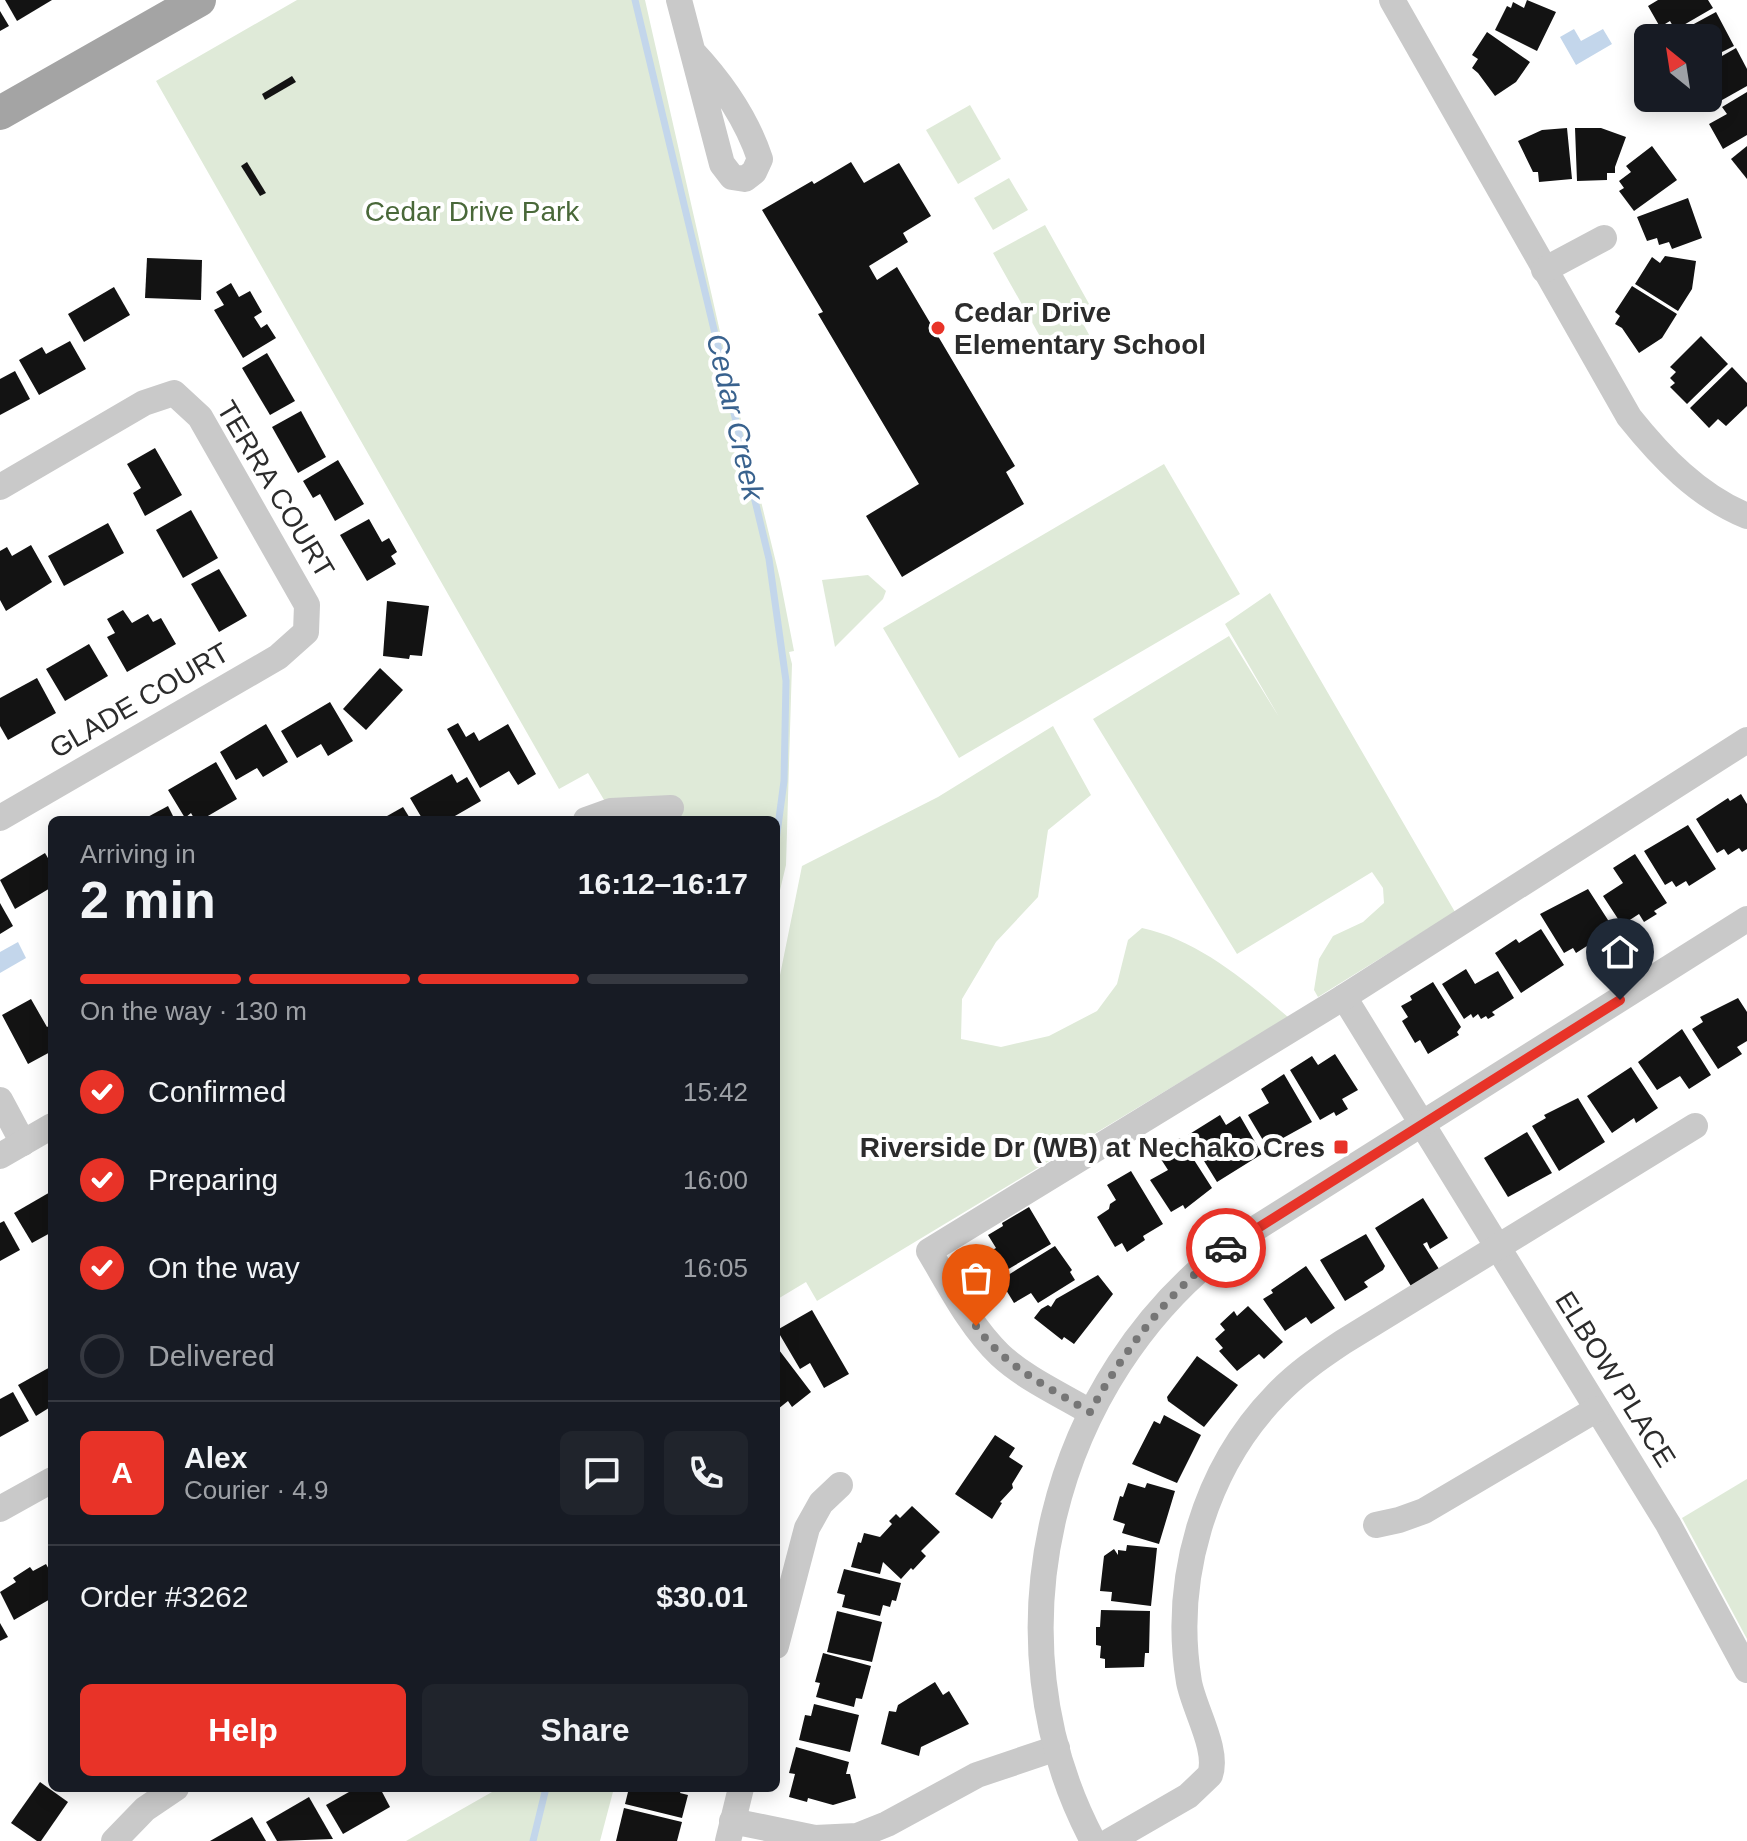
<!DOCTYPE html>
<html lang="en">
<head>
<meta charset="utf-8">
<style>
  body { margin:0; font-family:Arial,sans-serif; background:#20242c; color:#f1f3f6; height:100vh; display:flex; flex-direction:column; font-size:30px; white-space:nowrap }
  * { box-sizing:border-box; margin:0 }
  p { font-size:26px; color:#9ea1a6 }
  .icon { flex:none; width:44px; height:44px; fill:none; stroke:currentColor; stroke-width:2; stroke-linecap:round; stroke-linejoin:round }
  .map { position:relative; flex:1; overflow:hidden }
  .sheet { position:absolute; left:48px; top:816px; width:732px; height:976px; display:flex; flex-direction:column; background:#171b24; border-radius:12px; box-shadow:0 4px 20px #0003 }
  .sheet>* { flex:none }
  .needle { width:52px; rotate:330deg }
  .fabs { position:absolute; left:1634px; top:24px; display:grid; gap:16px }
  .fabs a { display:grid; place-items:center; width:88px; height:88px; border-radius:12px; background:#171b24; box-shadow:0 4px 20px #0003; font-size:40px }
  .pin { position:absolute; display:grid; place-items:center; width:68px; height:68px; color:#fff; margin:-82px -34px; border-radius:50% 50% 50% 0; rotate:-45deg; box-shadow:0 0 8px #0007 }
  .pin .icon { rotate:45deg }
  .courier { position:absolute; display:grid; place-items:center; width:80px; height:80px; margin:-40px; border:6px solid #e83328; border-radius:50%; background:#fff; color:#222; box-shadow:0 2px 10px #0007 }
  .head em { font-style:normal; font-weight:600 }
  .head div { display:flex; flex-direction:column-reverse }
  .head { display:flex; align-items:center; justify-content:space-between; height:136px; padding:0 32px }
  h1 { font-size:52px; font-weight:600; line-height:60px }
  .bar { display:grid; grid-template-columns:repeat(4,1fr); gap:12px 8px; align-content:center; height:96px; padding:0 32px }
  .bar i { height:10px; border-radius:6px; background:#363941 }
  .bar .on { background:#e83328 }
  .bar p { grid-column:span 4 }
  .line { display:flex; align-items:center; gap:20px; padding:0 32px; border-top:2px solid #363941 }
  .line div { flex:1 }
  .round { display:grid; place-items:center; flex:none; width:84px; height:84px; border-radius:12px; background:#20242c }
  ol { padding:0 32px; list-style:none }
  li { display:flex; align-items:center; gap:24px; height:88px }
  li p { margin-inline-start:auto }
  li .icon { padding:8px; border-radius:50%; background:#e83328; color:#fff; stroke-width:4 }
  li:last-child { color:#9ea1a6 }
  li i { width:44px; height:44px; border:4px solid #363941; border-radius:50% }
  .action { display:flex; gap:16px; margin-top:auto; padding:16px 32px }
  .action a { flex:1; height:92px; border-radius:12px; background:#e83328; color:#fff; font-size:32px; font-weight:600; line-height:92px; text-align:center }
  .action a+a { background:#20242c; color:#f1f3f6 }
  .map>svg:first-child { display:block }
</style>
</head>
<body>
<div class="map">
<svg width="1747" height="1841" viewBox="0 0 1747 1841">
  <rect width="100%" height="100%" fill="#fff"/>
  <g fill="#dfead8">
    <polygon points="297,0 645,0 725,354 780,579 794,651 789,652 792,664 786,865 776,907 776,820 616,820 588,773 559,789 156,81"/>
    <polygon points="970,105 1001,159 958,184 926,130"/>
    <polygon points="1009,178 1028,210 993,230 974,198"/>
    <polygon points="1045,225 1093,311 1080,318 1094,344 1069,358 1055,333 1042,340 993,253"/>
    <polygon points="1164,464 1240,594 959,758 883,628"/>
    <polygon points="868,575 886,591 883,599 835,647 822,580"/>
    <polygon points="1270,593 1455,912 1318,997 1314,990 1319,959 1333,936 1363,922 1384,903 1383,888 1372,872 1237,954 1093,719 1229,636 1279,717 1225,624"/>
    <path d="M1053,726L1091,795L1048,830L1038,897L996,942L962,999L961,1039L1001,1047L1049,1036L1097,1011L1117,984L1128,940L1142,928C1198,940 1246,981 1288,1017L817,1301L806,1282L776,1300V995L802,866L938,797Z"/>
    <polygon points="1747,1479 1747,1639 1682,1518"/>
    <polygon points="499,1788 614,1788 600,1841 406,1841"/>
  </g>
  <g fill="#c3d6eb">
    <polygon points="1574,29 1581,41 1603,29 1612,44 1576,65 1560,37"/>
    <polygon points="18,942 26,958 0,973 0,952"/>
  </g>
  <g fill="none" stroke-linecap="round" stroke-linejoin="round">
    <g stroke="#c3d6eb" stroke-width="7">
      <polyline points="635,0 769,559 786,681 784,781 776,841"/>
      <polyline points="533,1841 546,1788"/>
    </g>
  </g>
  <g fill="#131313">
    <polygon points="5,0 52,0 17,21"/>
    <polygon points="1527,0 1556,12 1537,51 1495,30 1507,6 1511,8 1513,2 1524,8"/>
    <polygon points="1658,0 1708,0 1713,8 1675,30 1670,21 1660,27 1648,6"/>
    <polygon points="0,11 9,26 0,31"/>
    <polygon points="1716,12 1734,46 1708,59 1708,38 1668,38"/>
    <polygon points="1487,32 1530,62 1516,82 1495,96 1478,73 1472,68 1478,59 1472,55"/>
    <polygon points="1736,48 1747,69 1747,86 1715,104 1708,91 1708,64"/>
    <polygon points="292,76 296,82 265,100 262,94"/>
    <polygon points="1747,92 1747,135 1723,149 1709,124 1727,114 1722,107"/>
    <polygon points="1567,128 1572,179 1539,182 1538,172 1533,172 1518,141 1542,130"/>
    <polygon points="1575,128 1601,128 1626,137 1615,167 1615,173 1607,173 1607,180 1577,181"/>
    <polygon points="1652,146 1677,180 1634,211 1619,191 1624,188 1619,181 1631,172 1626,166"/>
    <polygon points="1747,146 1747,179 1731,159"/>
    <polygon points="247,162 266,193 260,196 241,166"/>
    <polygon points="851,162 864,183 899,163 931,216 903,233 908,242 869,266 877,280 897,267 1015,466 1006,472 1024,504 902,577 866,516 919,484 818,314 823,312 762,210 812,181 814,184"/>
    <polygon points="1688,198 1702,238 1672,249 1669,242 1659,245 1657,238 1647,241 1637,217"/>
    <polygon points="1665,256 1696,261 1692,289 1678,311 1635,284 1652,257 1660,263"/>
    <polygon points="147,258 202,260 201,300 145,298"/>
    <polygon points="231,283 239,297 250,291 262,312 254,317 261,328 267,324 276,338 243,358 214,310 224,305 216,292"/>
    <polygon points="1632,286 1677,314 1662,338 1639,353 1622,328 1615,324 1620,316 1615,312"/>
    <polygon points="114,287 130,315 84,342 68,314"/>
    <polygon points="1701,336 1728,364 1687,404 1670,387 1675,383 1670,378 1676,372 1670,367"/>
    <polygon points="70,341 86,369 39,395 19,360 42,347 46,354"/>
    <polygon points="267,353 295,401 270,415 242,368"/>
    <polygon points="1732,367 1747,383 1747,406 1726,426 1718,419 1709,428 1690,408"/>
    <polygon points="15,371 30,399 0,415 0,379"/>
    <polygon points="301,411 326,457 298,473 272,427"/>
    <polygon points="155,448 182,495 145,516 133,493 141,488 127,464"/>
    <polygon points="338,460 364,504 335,521 320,494 313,498 303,481"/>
    <polygon points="191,510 218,558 183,578 156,530"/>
    <polygon points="369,519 382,542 389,538 397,552 391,556 396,564 367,581 340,535"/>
    <polygon points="108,523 124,553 64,586 48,556"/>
    <polygon points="31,545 52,582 6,611 0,600 0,551 7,547 12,556"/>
    <polygon points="219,569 247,616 219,632 191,584"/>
    <polygon points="387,601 429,606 422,656 410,655 409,659 383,656"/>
    <polygon points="123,610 132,623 148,614 153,622 161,618 176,644 127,672 107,637 115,633 107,619"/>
    <polygon points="89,644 108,676 65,701 46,669"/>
    <polygon points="380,668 403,690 366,730 343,709"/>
    <polygon points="37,678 56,713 8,740 0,726 0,698"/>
    <polygon points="330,702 353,741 328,756 321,744 297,758 281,731"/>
    <polygon points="458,723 466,737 474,732 479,741 508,724 536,774 518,785 509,771 480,788 447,729"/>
    <polygon points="266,724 288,762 263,777 257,768 236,780 220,752"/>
    <polygon points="216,762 237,799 201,820 195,820 191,813 185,818 168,790"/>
    <polygon points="452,774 457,783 467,777 481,801 448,820 423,820 410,798"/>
    <polygon points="1741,794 1747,804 1747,849 1742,852 1739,848 1728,855 1724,849 1717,853 1696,819 1728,798 1730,801"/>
    <polygon points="168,806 175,820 142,820"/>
    <polygon points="403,807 411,820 380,820"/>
    <polygon points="1688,825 1716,869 1689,886 1686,881 1676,887 1672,881 1665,885 1644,851"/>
    <polygon points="45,853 52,865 52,887 15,909 0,880"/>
    <polygon points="1635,854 1667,903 1654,911 1657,914 1644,922 1639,914 1622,925 1603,896 1623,883 1613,868"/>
    <polygon points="1588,889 1617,934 1590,951 1587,946 1576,953 1573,948 1564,953 1540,914"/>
    <polygon points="0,903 13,926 0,934"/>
    <polygon points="1541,929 1564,965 1521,993 1495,953 1516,939 1519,943"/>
    <polygon points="1466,969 1475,984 1498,971 1514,998 1492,1012 1495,1015 1488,1019 1486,1016 1481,1019 1478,1014 1473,1018 1471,1014 1464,1019 1442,984"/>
    <polygon points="1433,982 1461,1027 1457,1032 1459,1035 1428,1054 1420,1040 1415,1043 1402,1021 1408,1017 1401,1006 1412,1000 1410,996"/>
    <polygon points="1738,998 1747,1012 1747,1041 1737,1047 1742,1054 1718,1069 1692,1029 1703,1022 1700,1017"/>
    <polygon points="31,999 47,1027 52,1024 52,1051 28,1064 2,1015"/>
    <polygon points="1682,1029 1711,1075 1689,1089 1680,1076 1657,1090 1638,1062"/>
    <polygon points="1335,1054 1358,1090 1342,1099 1348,1109 1336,1116 1334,1112 1320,1120 1290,1070 1312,1056 1318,1065"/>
    <polygon points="1631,1067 1658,1108 1636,1123 1634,1118 1612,1133 1587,1096"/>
    <polygon points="1284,1074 1312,1122 1267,1147 1248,1115 1269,1103 1261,1089"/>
    <polygon points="1578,1098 1605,1142 1559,1171 1532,1126 1546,1118 1544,1115"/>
    <polygon points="1220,1115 1226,1125 1240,1116 1262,1154 1217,1182 1188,1135"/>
    <polygon points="1527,1132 1552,1173 1508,1197 1484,1158"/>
    <polygon points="1180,1138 1212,1188 1185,1209 1183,1205 1171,1212 1150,1180 1168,1170 1157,1153"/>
    <polygon points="1131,1171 1163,1224 1143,1236 1145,1240 1127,1252 1122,1243 1115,1247 1097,1217 1109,1209 1110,1204 1116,1200 1107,1185"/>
    <polygon points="52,1191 52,1232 32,1243 14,1213"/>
    <polygon points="1423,1198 1448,1238 1430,1249 1427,1242 1423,1244 1439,1269 1411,1286 1375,1228"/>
    <polygon points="1029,1207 1051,1244 1000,1274 987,1253 996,1248 988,1235 1003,1226 1002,1223"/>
    <polygon points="4,1221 20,1250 0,1261 0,1223"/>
    <polygon points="1366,1234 1385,1266 1383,1270 1364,1282 1368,1287 1345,1301 1320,1260"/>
    <polygon points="1055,1246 1072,1270 1070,1272 1075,1280 1038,1303 1031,1293 1014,1303 1000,1280"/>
    <polygon points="1306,1266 1335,1308 1311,1324 1306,1317 1285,1331 1263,1299 1273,1293 1271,1290"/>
    <polygon points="1098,1275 1113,1294 1074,1344 1064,1337 1062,1340 1034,1318 1041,1309 1048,1305 1051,1307 1056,1299"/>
    <polygon points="1248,1306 1283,1342 1264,1359 1259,1354 1237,1371 1219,1351 1223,1348 1215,1339 1225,1330 1220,1324 1234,1311 1237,1316"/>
    <polygon points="812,1310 849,1374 824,1388 810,1363 800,1369 777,1330"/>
    <polygon points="776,1346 811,1392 792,1407 788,1401 778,1409 776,1407"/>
    <polygon points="1197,1356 1238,1385 1204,1427 1168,1401 1167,1397"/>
    <polygon points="52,1366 52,1406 36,1416 18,1385"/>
    <polygon points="13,1392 29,1421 0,1437 0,1399"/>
    <polygon points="1164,1415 1201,1435 1177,1483 1132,1464 1154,1421 1160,1424"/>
    <polygon points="995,1435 1015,1448 1009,1457 1023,1466 1012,1484 1013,1488 1000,1502 1002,1503 992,1519 955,1494"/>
    <polygon points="1128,1483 1145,1488 1147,1483 1175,1491 1159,1544 1122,1533 1125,1524 1113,1520 1120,1496 1123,1497"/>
    <polygon points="912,1506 940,1532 921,1551 926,1556 913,1570 911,1568 901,1579 883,1562 880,1574 851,1567 858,1542 861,1543 864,1533 880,1537 892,1524 889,1521 896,1514 900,1518"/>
    <polygon points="1127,1545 1157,1548 1151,1606 1111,1601 1112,1592 1100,1591 1104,1556 1114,1549 1118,1555 1118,1550 1126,1551"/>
    <polygon points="46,1564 52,1575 52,1598 14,1620 0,1592 16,1582 13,1578 30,1567 33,1571"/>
    <polygon points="844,1569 901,1583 896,1601 892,1600 890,1607 883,1605 880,1616 842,1607 845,1595 837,1593"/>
    <polygon points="1101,1610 1150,1611 1149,1653 1145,1653 1144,1667 1105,1668 1105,1659 1100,1658 1101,1646 1096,1645 1096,1627 1100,1627"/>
    <polygon points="837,1611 882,1622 872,1662 827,1652"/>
    <polygon points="0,1623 8,1637 0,1641"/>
    <polygon points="823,1653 871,1666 862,1699 856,1698 854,1707 816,1697 820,1683 815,1682"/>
    <polygon points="935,1682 943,1695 949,1691 969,1724 921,1747 919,1756 881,1744 889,1711 896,1712 898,1705"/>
    <polygon points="814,1704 859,1715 850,1752 799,1740 805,1715 811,1716"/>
    <polygon points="796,1747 849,1762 846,1774 850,1774 856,1798 833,1805 808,1798 807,1802 789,1797 795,1774 789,1773"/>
    <polygon points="40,1782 68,1802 41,1841 37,1841 11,1823"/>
    <polygon points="356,1788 380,1788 390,1807 343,1834 326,1805"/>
    <polygon points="629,1788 682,1788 680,1793 688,1795 682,1818 625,1804"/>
    <polygon points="309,1797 333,1839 277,1841 266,1822"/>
    <polygon points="624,1808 682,1822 677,1841 616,1841"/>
    <polygon points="252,1817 266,1841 210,1841"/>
  </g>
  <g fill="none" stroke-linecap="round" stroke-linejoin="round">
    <g stroke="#c9c9c9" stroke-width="26">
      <path d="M679,0L722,164L732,177L745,179L754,172L760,159C747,120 721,82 693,52"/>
      <path d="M1392,0L1629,417C1661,457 1698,496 1747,516"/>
      <polyline points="1544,270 1604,238"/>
      <polyline points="0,487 144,403 174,393 200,417 307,605 306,632 278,657 0,818"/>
      <polyline points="586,820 611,811 671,808"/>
      <polyline points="1344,997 1668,1524 1747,1670"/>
      <polyline points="0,1100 23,1143"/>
      <polyline points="0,1156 52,1126"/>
      <path d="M1090,1412C1060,1394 1026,1379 1000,1355C970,1326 950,1286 929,1251L1344,997L1747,740"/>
      <polyline points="0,1509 52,1480"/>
      <polyline points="1376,1525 1399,1520 1424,1511 1597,1409"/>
      <polyline points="776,1646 807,1528 821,1503 840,1485"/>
      <polyline points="732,1821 815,1838 857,1836 887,1824 977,1775 1057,1748"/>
      <polyline points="114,1841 145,1809 176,1788"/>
      <polyline points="728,1841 741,1788"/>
      <path d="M1093,1841C985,1638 1050,1377 1234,1242L1747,919"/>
      <path d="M1110,1841L1188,1796L1210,1775C1219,1750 1194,1709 1189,1682C1172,1580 1204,1469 1276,1395C1296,1374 1319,1358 1343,1342L1695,1126"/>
    </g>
    <polyline stroke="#a4a4a4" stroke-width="34" points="0,113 199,0"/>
  </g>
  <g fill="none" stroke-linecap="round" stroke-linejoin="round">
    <path stroke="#767676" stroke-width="8" stroke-dasharray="0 14.4" d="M976,1326C1005,1367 1048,1387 1090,1412C1125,1349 1168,1292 1226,1248"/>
    <polyline stroke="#e83328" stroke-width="10" points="1226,1248 1620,1000"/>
  </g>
  <g fill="#e83328" stroke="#fff" stroke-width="3">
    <circle cx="938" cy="328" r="8"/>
    <rect x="1333" y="1139" width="16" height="16" rx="4"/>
  </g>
  <g text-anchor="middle" stroke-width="8" stroke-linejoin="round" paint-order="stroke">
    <g font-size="28" fill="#496839" stroke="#fff">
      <text x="472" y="221">Cedar Drive Park</text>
    </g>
    <g font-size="28" font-weight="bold" fill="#2c2c2c" stroke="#fff" text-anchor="start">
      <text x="954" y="322">Cedar Drive<tspan x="954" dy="32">Elementary School</tspan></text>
      <text x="1325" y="1157" text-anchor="end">Riverside Dr (WB) at Nechako Cres</text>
    </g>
    <g font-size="28" fill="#2c2c2c" stroke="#fff">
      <text transform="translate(276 489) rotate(59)" y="10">TERRA COURT</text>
      <text transform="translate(139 700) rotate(-30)" y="10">GLADE COURT</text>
      <text transform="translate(1616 1379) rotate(58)" y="10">ELBOW PLACE</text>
    </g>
    <g font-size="30" font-style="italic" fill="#39628e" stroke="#fff">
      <text transform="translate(735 417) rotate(77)" y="10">Cedar Creek</text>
    </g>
  </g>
</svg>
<div class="fabs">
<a><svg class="needle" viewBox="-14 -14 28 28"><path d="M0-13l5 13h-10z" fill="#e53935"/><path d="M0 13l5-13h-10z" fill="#9ea1a6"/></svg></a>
</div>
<div class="pin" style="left:976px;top:1326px;background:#ea580c"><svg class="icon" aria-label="bag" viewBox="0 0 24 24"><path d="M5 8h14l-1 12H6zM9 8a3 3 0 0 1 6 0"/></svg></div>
<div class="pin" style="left:1620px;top:1000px;background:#1f2937"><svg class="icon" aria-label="home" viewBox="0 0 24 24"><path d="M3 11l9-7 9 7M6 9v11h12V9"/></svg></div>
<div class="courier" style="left:1226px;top:1248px"><svg class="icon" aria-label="car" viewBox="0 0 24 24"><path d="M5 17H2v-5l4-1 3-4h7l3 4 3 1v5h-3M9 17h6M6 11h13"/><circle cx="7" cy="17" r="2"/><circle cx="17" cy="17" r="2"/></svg></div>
<section class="sheet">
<div class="head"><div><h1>2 min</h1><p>Arriving in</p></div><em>16:12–16:17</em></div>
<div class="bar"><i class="on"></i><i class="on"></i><i class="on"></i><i></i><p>On the way · 130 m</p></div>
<ol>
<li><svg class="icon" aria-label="check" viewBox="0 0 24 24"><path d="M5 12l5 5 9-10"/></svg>Confirmed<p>15:42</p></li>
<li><svg class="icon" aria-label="check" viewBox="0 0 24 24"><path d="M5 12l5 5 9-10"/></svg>Preparing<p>16:00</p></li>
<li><svg class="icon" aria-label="check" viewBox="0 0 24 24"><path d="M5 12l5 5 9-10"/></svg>On the way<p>16:05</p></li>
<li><i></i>Delivered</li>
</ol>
<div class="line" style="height:144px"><b class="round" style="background:#e83328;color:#fff">A</b><div><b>Alex</b><p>Courier · 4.9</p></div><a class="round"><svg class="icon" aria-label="chat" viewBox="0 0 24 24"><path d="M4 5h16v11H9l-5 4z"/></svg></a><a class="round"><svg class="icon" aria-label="phone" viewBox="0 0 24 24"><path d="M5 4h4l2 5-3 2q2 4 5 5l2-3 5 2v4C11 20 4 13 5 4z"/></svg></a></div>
<div class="line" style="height:104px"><div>Order #3262</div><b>$30.01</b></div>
<div class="action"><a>Help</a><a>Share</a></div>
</section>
</div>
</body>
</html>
